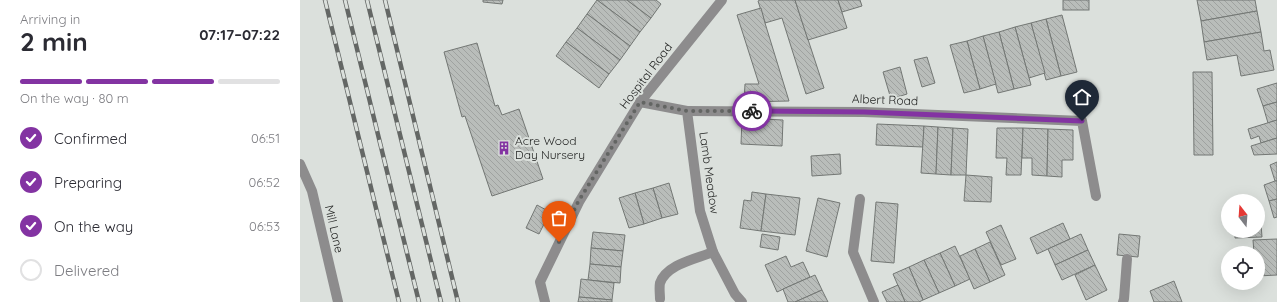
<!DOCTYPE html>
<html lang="en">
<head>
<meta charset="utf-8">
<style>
  body { margin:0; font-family:Quicksand,sans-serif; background:#f7f7f7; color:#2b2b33; height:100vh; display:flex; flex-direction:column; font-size:15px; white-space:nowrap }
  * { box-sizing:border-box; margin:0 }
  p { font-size:13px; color:#7c7c81 }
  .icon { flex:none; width:22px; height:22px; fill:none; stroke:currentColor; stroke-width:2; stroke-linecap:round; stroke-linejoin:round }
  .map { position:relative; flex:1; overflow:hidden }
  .side { display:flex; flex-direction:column; background:#fff; width:300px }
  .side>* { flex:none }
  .needle { width:26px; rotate:343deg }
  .fabs { position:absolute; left:921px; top:194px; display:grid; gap:8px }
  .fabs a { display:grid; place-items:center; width:44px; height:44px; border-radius:50%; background:#fff; box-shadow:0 4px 16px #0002; font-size:20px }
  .pin { position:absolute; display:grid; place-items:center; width:34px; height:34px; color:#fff; margin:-41px -17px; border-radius:50% 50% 50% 0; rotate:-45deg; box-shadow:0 0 4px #0007 }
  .pin .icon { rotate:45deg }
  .courier { position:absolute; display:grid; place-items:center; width:40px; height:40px; margin:-20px; border:3px solid #8333a2; border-radius:50%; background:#fff; color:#222; box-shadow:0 1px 5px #0007 }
  .head em { font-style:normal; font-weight:700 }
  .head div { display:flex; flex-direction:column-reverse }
  .head { display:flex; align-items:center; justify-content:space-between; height:68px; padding:0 20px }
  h1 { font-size:26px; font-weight:700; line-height:30px }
  .bar { display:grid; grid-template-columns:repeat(4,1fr); gap:6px 4px; align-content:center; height:48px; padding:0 20px }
  .bar i { height:5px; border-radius:3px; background:#e1e1e2 }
  .bar .selected { background:#8333a2 }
  .bar p { grid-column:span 4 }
  ol { padding:0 20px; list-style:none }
  li { display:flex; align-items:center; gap:12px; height:44px }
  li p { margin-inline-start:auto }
  li .icon { padding:4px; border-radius:50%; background:#8333a2; color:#fff; stroke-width:4 }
  li:last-child { color:#7c7c81 }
  li i { width:22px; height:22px; border:2px solid #e1e1e2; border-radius:50% }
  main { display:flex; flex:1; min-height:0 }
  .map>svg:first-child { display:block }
</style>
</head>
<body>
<main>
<section class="side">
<div class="head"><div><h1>2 min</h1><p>Arriving in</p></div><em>07:17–07:22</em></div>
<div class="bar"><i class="selected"></i><i class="selected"></i><i class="selected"></i><i></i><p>On the way · 80 m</p></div>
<ol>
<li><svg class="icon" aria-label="check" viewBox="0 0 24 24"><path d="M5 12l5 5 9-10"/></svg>Confirmed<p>06:51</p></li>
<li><svg class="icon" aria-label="check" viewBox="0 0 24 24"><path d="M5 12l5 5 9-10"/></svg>Preparing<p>06:52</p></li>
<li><svg class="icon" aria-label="check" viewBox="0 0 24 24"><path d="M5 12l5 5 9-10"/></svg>On the way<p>06:53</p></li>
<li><i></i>Delivered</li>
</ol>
</section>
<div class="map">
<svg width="977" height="302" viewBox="0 0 977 302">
  <defs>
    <pattern id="building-back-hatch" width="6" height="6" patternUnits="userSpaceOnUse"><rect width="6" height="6" fill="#b9bdba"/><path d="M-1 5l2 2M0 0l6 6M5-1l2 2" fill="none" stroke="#9fa2a0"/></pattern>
  </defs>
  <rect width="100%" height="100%" fill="#dbe0dc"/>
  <g fill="url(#building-back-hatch)" stroke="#737774">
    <polygon points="183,0 203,0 202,4 183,2"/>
    <polygon points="297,0 327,0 351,18 340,32"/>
    <polygon points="297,0 340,32 330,46 287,14"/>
    <polygon points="327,0 356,0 361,4 351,18"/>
    <polygon points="460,0 495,0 524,88 506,94 482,18 465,23 458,1"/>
    <polygon points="495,0 538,0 547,28 508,40"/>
    <polygon points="538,0 560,0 562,6 542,12"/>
    <rect x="763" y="0" width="26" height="10"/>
    <polygon points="897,0 955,0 957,11 901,21"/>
    <polygon points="461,8 465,23 489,101 444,102 445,84 459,84 437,15"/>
    <polygon points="957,11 961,32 904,42 901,21"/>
    <polygon points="287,14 330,46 320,60 277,28"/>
    <polygon points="762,15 777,72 761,76 746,19"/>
    <polygon points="746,19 761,76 746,80 731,23"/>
    <polygon points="731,23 745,73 729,78 715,27"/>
    <polygon points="715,27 731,85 714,89 699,32"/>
    <polygon points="277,28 320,60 309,74 266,42"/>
    <polygon points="699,32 714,89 698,93 683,36"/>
    <polygon points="961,32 964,51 970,50 974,70 941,76 937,55 907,60 904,42"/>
    <polygon points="683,36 696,84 680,89 667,41"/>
    <polygon points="667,41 680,89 664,93 650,45"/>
    <polygon points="266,42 309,74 299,88 256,56"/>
    <polygon points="177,43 195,106 198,105 202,115 219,109 243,179 192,196 165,116 162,117 144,52"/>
    <polygon points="627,57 635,83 622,87 614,60"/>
    <polygon points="600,67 607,94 591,99 583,72"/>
    <polygon points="893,72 912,72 913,155 894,155"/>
    <polygon points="977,83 977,102 963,106 957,89"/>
    <polygon points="977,102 977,120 968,123 963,106"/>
    <polygon points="442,118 483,120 482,146 441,144"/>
    <polygon points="977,120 977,138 961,143 959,136 951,139 948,129"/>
    <polygon points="577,124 624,126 623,147 576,145"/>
    <polygon points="624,126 638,127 636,174 621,173"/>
    <polygon points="638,127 653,128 651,175 636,174"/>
    <polygon points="653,128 668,129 666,175 651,175"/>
    <polygon points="697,128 723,128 721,175 706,175 707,158 696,158"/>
    <polygon points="723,128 748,129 747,176 732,175 732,158 722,158"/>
    <polygon points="748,129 773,130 773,160 762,160 762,177 747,176"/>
    <polygon points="977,138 977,154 954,155 951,146"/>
    <polygon points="540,154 541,174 512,176 511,156"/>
    <polygon points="977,162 977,181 975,181 970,165"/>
    <polygon points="666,175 692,177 691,202 664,201"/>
    <polygon points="975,181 977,181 977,199 969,201 964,185"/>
    <polygon points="369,183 378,214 362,218 353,188"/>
    <polygon points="353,188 362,218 344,224 335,193"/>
    <polygon points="452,192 466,194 461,231 440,228 444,200 451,201"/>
    <polygon points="335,193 344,224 329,228 319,198"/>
    <polygon points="466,194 500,198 495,235 461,231"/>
    <polygon points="518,198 540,203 527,257 506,251"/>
    <polygon points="977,199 977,217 974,218 969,201"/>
    <polygon points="576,202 598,204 594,263 571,261"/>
    <polygon points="237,205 250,212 239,234 226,228"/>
    <polygon points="763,223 770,239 737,254 730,238"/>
    <polygon points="958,224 961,224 962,237 935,238 935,231 958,231"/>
    <polygon points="701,225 716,259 701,265 686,232"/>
    <polygon points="293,232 325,235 323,251 291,248"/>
    <polygon points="462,234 480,237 478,250 460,247"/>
    <polygon points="781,234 788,250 755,265 748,249"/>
    <polygon points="819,234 840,236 838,257 817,255"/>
    <polygon points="977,239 977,275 958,276 958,253 954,253 953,240"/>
    <polygon points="690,242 705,275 690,282 675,249"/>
    <polygon points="655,246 670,279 655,286 640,253"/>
    <polygon points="291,248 323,251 321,267 290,264"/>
    <polygon points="675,249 690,282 674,289 660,256"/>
    <polygon points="788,250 795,265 762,280 755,265"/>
    <polygon points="640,253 655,286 639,293 624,260"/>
    <polygon points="486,256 491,267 503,262 510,277 477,292 465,265"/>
    <polygon points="624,260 639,293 623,300 609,267"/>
    <polygon points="290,264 321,267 320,283 288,280"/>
    <polygon points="795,265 807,290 786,300 775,275"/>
    <polygon points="609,267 623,300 619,302 605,302 593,274"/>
    <polygon points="515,275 522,290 495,302 488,302 483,289"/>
    <polygon points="281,279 314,283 312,300 279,297"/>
    <polygon points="874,281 882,302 854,302 850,291"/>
    <polygon points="598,285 605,302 587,302 582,292"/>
    <polygon points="522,290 528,302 495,302"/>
    <polygon points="279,297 312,300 312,302 278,302"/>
  </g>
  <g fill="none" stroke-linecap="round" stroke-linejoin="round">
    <g stroke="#8d8c8d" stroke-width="10">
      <polyline points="340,102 387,111 400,211 413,252 435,294 442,302"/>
      <polyline points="387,111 564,112 782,121 796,196"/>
      <polyline points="0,164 12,191 38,302"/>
      <polyline points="560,199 553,252 574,302"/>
      <path d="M360,299C360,294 359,288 360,283C367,264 396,259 413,252"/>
      <polyline points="245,302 240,282 279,202 340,102 422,0"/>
      <polyline points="823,302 824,299 827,259"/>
    </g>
    <g stroke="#646765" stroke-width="4.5">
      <g id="rail">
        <polyline points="25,0 99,302"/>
        <polyline points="45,0 119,302"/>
        <polyline points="67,0 141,302"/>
        <polyline points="85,0 158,302"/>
      </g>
    </g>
    <use href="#rail" stroke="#dbe0dc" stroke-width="3" stroke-dasharray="9" stroke-linecap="butt"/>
  </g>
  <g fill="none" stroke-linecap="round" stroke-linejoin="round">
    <polyline stroke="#636563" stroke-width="4" stroke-dasharray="0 7.2" points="259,242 278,202 340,102 387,111 452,111"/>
    <polyline stroke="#8333a2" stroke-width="5" points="452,111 564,112 782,121"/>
  </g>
  <defs>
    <g id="building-bare" transform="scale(1.08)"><path d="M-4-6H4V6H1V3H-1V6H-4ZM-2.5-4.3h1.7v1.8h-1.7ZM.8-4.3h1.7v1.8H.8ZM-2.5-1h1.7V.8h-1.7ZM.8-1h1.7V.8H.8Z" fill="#8333a2" stroke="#dbe0dc" stroke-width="2.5" paint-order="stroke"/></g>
  </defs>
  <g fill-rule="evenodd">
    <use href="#building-bare" x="204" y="148"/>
  </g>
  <g text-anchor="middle" stroke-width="4" stroke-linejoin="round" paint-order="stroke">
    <g font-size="12" fill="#222322" stroke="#dbe0dc">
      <text transform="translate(346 76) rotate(-53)" y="4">Hospital Road</text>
      <text transform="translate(585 100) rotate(2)" y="4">Albert Road</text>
      <text transform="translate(409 173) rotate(82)" y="4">Lamb Meadow</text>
      <text transform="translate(34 229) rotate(77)" y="4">Mill Lane</text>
    </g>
    <g font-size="12" fill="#222322" stroke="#dbe0dc" text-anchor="start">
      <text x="215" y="145">Acre Wood<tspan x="215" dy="14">Day Nursery</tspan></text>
    </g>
  </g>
</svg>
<div class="fabs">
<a><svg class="needle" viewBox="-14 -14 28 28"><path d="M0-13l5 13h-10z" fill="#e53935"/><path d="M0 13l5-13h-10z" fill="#7c7c81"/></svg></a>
<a><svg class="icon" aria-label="locate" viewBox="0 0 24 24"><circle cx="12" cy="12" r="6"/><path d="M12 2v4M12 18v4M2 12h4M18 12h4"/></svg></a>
</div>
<div class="pin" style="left:259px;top:242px;background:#ea580c"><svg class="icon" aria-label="bag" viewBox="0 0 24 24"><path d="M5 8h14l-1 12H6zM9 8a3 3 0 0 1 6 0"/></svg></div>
<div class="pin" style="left:782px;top:121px;background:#1f2937"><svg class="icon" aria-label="home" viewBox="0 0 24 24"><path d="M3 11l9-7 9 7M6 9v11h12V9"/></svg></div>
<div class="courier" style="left:452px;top:111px"><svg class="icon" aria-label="bike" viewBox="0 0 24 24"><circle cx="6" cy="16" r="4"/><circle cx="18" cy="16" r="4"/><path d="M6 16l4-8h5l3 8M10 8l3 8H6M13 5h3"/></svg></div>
</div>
</main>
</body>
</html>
